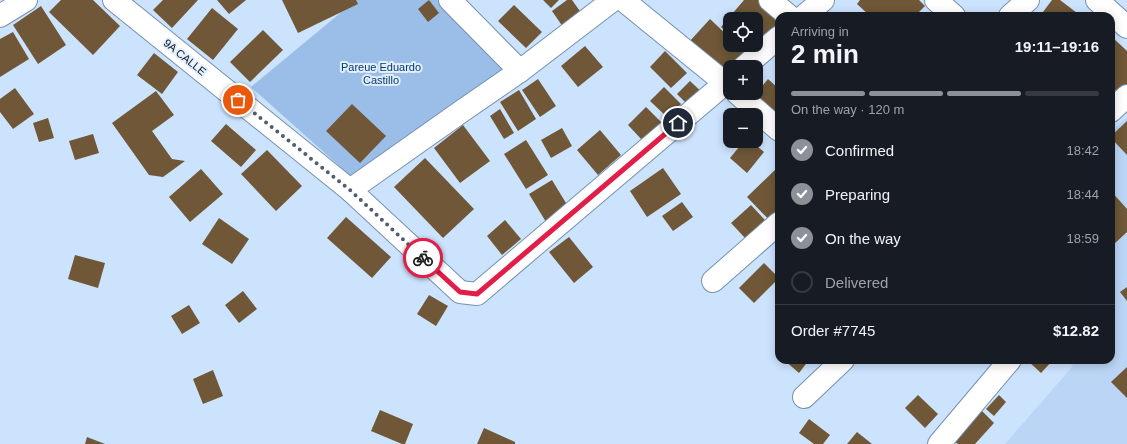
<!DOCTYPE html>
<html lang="en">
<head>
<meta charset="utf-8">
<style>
  body { margin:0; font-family:Arial,sans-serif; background:#20242c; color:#f1f3f6; height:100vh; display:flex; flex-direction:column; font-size:15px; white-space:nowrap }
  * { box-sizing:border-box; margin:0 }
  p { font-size:13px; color:#9ea1a6 }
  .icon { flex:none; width:22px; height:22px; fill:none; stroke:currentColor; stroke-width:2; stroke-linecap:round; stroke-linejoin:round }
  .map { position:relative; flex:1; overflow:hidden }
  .sheet { position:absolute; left:775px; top:12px; width:340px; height:352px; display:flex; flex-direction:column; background:#171b24; border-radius:12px; box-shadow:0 2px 10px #0003 }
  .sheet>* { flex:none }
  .fabs { position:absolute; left:723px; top:12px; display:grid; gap:8px }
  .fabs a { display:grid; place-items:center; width:40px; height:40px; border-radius:8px; background:#171b24; box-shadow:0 2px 10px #0003; font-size:20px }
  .pin { position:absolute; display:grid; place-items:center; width:34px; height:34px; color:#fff; margin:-17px; border:2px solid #fff; border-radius:50%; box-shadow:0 1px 4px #0007 }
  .courier { position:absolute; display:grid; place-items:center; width:40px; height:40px; margin:-20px; border:3px solid #e11d48; border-radius:50%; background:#fff; color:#222; box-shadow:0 1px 5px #0007 }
  .headline em { font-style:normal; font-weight:700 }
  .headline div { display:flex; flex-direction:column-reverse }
  .headline { display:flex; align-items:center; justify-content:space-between; height:68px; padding:0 16px }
  h1 { font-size:26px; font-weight:700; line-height:30px }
  .bar { display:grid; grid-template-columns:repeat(4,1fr); gap:6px 4px; align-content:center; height:48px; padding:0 16px }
  .bar i { height:5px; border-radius:3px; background:#363941 }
  .bar .selected { background:#8c9099 }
  .bar p { grid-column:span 4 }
  .line { display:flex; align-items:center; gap:10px; padding:0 16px; border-top:1px solid #363941 }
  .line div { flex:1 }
  ol { padding:0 16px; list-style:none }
  li { display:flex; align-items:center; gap:12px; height:44px }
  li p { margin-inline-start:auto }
  li .icon { padding:4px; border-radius:50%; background:#8c9099; color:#fff; stroke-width:4 }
  li:last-child { color:#9ea1a6 }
  li i { width:22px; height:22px; border:2px solid #363941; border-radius:50% }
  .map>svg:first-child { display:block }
</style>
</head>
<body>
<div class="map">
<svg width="1127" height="444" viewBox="0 0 1127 444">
  <rect width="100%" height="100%" fill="#cce3fe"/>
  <polygon fill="#bad5f5" points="1127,117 1127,444 1005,444 1073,366 1067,360 1111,360 1111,132"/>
  <polygon fill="#9bbee8" points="356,0 439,0 510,72 356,181 251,87"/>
  <g fill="#6f5737">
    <polygon points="61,0 93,0 120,26 93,55 49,12"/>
    <polygon points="163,0 198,0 172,28 153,10"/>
    <polygon points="217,0 246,0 229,14"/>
    <polygon points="282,0 356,0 358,4 298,33"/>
    <polygon points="429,0 439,13 428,22 418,9"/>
    <polygon points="543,0 559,0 551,8"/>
    <polygon points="567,0 572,0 582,14 563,27 552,11"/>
    <polygon points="744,0 758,0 779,17 779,39 760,61 742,45 756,45 756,19 730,19 730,35 721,27"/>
    <polygon points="860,0 919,0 925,6 915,16 870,16 857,4"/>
    <polygon points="1052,0 1060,0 1081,16 1040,16"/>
    <polygon points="514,5 542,32 526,48 498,21"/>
    <polygon points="41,6 66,45 38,64 13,25"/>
    <polygon points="212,8 238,29 213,60 187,39"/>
    <polygon points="710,19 730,38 730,45 738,45 751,56 741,67 730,67 730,80 689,42"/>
    <polygon points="263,30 283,50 250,82 230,62"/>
    <polygon points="13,32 29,59 0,77 0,39"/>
    <polygon points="1111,36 1127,51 1127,87 1120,94 1111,86"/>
    <polygon points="585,46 603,67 578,87 561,66"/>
    <polygon points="665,51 687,73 671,88 650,67"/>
    <polygon points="154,53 178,72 162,94 137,75"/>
    <polygon points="538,79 556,106 540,117 522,90"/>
    <polygon points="768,79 779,89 779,120 753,97"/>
    <polygon points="690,81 707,97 693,110 677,94"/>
    <polygon points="664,87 681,104 668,118 650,101"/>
    <polygon points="15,88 34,114 13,129 0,112 0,99"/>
    <polygon points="519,90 536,119 518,131 500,102"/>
    <polygon points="156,91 174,115 152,131 172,159 185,161 163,177 149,175 112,123"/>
    <polygon points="352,104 386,136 360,163 326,131"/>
    <polygon points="646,107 662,123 643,141 628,125"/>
    <polygon points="500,109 514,133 504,139 490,116"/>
    <polygon points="48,118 54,138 39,142 33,123"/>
    <polygon points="1127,121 1127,155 1111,138 1111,136"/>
    <polygon points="226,124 256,150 241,167 211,141"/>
    <polygon points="463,125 490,161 460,183 434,148"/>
    <polygon points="562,128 572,146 551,158 541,140"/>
    <polygon points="600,130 621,155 598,175 577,150"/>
    <polygon points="93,134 99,153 75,160 69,141"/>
    <polygon points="526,140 548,175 526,189 504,154"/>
    <polygon points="744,141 751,141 764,152 747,173 730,158"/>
    <polygon points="267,150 302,186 276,211 241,174"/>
    <polygon points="425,158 474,209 443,238 394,187"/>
    <polygon points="663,168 681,194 647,217 630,191"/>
    <polygon points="777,168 779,170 779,218 773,224 747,197"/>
    <polygon points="201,169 223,194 190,222 169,197"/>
    <polygon points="552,180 569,208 546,222 529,194"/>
    <polygon points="1111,191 1127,209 1127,232 1113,245 1111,242"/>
    <polygon points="682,202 693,217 673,231 662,216"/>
    <polygon points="751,205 765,220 745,238 731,223"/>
    <polygon points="346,217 391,257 372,278 327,238"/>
    <polygon points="219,218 249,239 232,264 202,244"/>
    <polygon points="505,220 521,239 502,255 487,236"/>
    <polygon points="569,237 593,267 574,283 549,252"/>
    <polygon points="75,255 105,263 98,288 68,279"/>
    <polygon points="764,263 779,278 754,303 739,288"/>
    <polygon points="1127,287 1127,301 1120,292"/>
    <polygon points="243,291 257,309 239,323 225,305"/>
    <polygon points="429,295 448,306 436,326 417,314"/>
    <polygon points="189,305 200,323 182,334 171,316"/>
    <polygon points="784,360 809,360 799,373"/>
    <polygon points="1027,360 1053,360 1041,373"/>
    <polygon points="1127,367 1127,398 1111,382"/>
    <polygon points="213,370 223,396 203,404 193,379"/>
    <polygon points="918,395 938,414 925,428 905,408"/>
    <polygon points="999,395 1006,402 994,416 986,409"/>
    <polygon points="380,410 413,424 405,444 402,444 371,431"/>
    <polygon points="982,411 994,423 975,444 958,444 955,442"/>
    <polygon points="809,419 830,435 823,444 814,444 799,433"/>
    <polygon points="484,428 515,442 515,444 477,444"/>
    <polygon points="857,432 872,444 847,444"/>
    <polygon points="87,437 105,444 85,444"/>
  </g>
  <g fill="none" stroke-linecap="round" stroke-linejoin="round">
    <g stroke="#7690b0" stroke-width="24">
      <g id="minor">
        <polyline points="114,0 350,190 460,292 477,294 730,79"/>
        <polyline points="450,0 520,71"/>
        <polyline points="623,0 730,87"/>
        <polyline points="770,0 789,16"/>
        <polyline points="936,0 954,16"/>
        <polyline points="1097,0 1127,27"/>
        <polyline points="0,16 26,0"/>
        <polyline points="804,16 823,0"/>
        <polyline points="1010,16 1028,0"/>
        <polyline points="744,67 779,37"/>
        <polyline points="737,93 779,130"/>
        <polyline points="1111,111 1127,96"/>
        <polyline points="350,190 462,111 520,71 613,0"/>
        <polyline points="713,281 779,223"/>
        <polyline points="804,397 843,360"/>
        <polyline points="939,444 1010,360"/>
      </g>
    </g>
    <use href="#minor" stroke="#fff" stroke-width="22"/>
  </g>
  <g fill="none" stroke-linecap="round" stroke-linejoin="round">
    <polyline stroke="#505e70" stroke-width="4" stroke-dasharray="0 7.2" points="238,100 350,190 423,258"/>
    <polyline stroke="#e11d48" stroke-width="5" points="423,258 460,292 477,294 678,123"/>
  </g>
  <g text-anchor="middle" stroke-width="4" stroke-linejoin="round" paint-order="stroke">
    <g font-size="11" fill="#0d1723" stroke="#e3effd">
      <text transform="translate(185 57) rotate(39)" y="4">9A CALLE</text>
    </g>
    <g font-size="11" fill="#033a70" stroke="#e3effd">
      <text x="381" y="71">Pareue Eduardo<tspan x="381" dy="13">Castillo</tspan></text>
    </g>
  </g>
</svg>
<div class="fabs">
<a><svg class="icon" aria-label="locate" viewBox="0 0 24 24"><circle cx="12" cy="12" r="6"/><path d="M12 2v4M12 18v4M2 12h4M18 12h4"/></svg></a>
<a>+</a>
<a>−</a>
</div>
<div class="pin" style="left:238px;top:100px;background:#ea580c"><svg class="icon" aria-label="bag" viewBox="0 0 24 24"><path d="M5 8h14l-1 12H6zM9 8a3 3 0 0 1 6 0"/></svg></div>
<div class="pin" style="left:678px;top:123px;background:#1f2937"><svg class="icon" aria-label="home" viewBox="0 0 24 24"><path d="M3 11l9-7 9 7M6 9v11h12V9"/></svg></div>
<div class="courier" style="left:423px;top:258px"><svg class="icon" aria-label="bike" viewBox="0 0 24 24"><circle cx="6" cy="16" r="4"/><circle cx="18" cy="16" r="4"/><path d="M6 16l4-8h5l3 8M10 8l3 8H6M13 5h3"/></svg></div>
<section class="sheet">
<div class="headline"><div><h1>2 min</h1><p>Arriving in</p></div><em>19:11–19:16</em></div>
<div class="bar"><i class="selected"></i><i class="selected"></i><i class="selected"></i><i></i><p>On the way · 120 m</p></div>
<ol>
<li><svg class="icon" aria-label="check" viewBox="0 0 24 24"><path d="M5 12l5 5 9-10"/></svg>Confirmed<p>18:42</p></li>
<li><svg class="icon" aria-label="check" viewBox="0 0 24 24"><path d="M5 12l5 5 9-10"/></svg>Preparing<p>18:44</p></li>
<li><svg class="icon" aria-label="check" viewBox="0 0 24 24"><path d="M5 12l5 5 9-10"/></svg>On the way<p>18:59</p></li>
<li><i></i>Delivered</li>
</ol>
<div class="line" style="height:52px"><div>Order #7745</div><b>$12.82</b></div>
</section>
</div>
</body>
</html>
